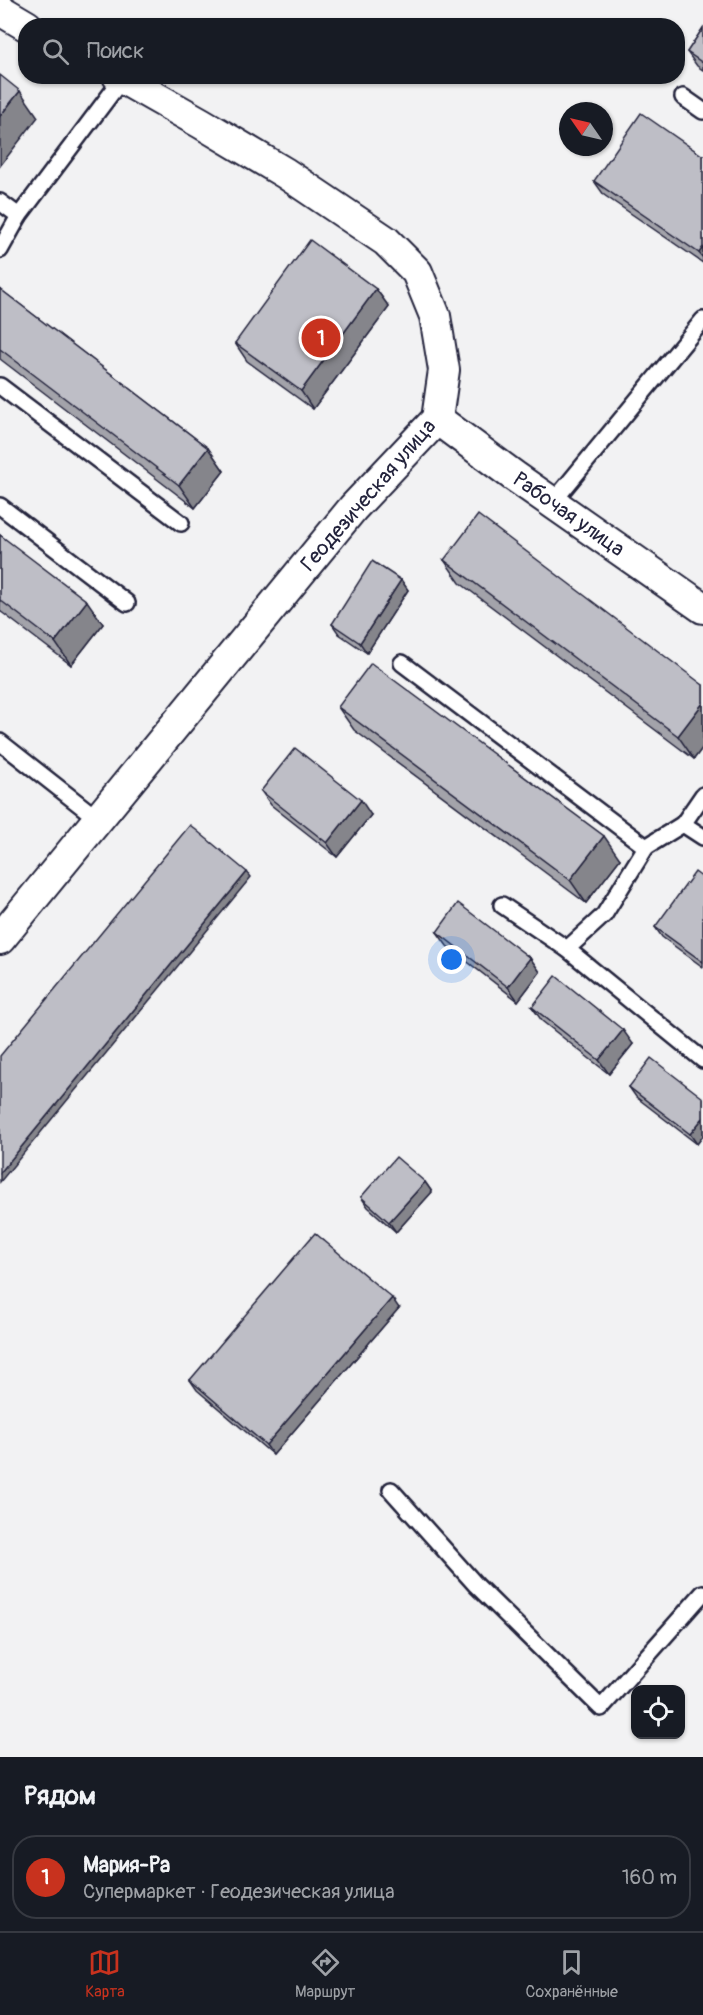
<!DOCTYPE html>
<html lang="ru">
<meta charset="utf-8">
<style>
body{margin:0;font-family:Pangolin,sans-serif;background:#242831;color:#f1f3f6}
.controls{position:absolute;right:18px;bottom:18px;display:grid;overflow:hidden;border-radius:12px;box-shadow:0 2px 4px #0004}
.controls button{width:54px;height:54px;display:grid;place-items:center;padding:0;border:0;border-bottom:2px solid #363941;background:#171b24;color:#f1f3f6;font:30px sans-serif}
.compass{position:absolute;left:559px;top:102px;width:54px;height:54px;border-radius:50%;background:#171b24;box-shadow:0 2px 4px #0004;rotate:304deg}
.you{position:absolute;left:452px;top:960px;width:21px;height:21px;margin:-15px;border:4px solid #fff;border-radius:50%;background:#1a73e8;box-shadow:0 0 0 9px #1a73e833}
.badge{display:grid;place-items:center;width:39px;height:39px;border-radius:50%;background:#c8321e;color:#fff;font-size:20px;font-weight:700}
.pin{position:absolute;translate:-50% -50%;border:3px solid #fff;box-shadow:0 2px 6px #0006}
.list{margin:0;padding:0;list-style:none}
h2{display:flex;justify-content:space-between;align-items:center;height:78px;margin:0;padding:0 24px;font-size:26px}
h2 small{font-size:20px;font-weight:400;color:#9ea1a6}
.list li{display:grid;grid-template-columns:39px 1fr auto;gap:18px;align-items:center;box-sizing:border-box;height:84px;margin:0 12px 12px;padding:0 12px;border:2px solid #363941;border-radius:24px}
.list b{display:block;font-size:22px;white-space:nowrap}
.list p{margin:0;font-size:20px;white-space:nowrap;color:#9ea1a6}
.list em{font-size:20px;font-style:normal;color:#9ea1a6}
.icon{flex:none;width:33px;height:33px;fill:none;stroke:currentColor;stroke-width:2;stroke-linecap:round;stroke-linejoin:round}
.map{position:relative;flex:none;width:703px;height:1757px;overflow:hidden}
.search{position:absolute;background:#171b24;box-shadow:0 2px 4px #0004;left:18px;right:18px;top:18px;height:66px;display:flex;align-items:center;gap:15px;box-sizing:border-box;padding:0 21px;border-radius:24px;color:#9ea1a6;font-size:22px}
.sheet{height:174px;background:#171b24}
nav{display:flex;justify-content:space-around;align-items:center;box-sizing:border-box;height:84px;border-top:2px solid #363941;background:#171b24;font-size:16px;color:#9ea1a6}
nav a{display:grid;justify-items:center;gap:3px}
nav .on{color:#c8321e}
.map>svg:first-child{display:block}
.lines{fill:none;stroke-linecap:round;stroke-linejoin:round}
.service-casing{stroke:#22223b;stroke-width:20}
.minor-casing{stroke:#22223b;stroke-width:34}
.service{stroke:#fff;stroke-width:15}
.minor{stroke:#fff;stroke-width:30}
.wall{fill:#a3a3aa;stroke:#22223b;stroke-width:1.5}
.shaded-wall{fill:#85858b;stroke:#22223b;stroke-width:1.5}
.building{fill:#bebec6;stroke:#22223b;stroke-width:1.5}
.labels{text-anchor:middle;stroke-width:4.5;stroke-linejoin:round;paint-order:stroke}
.street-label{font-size:21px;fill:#22223b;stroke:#fff}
</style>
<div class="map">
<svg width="703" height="1757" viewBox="0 0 703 1757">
<rect width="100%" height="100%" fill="#f2f2f3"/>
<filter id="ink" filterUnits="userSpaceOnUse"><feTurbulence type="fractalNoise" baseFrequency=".0167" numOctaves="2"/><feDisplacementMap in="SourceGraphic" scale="12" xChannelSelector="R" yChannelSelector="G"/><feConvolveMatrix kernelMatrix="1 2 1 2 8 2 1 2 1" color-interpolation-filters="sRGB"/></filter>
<g filter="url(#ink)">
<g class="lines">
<g class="service-casing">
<g id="service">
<path d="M683,97L703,111"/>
<path d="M0,202L19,216L122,79"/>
<path d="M0,250L19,216"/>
<path d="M0,386L181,523"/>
<path d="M553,502L703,320"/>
<path d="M0,506L127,603"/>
<path d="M402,663L646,847L683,824L703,837"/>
<path d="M0,742L98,819"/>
<path d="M683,824L703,795"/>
<path d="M502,905L567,949L703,1060"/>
<path d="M567,949L604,915L646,847"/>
<path d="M391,1490L476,1585L601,1708L703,1593"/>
</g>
</g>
<g class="minor-casing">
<g id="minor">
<path d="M0,10L27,26"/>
<path d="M437,419L514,476L703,608"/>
<path d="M0,939L353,508L437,419L444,370L435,316L417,272L386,241L285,173L201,123L118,76"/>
</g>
</g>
<use href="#service" class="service"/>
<use href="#minor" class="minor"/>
</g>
<g class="wall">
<path d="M703,28V70L697,66L687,52Z"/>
<path d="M703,156V263L604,195L594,181Z"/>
<path d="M0,289L208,448L224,471L195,508L0,359Z"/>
<path d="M376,289L389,307L313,409L247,361L235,343Z"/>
<path d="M0,535L103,624L71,665L0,611Z"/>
<path d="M444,560L703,685V747L694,759L460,583Z"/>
<path d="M401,580L408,590L367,653L339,634L332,624Z"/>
<path d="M338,707L620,859L586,903L354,730Z"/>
<path d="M261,791L371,815L337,857L271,805Z"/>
<path d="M703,878V967L662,937L655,927Z"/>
<path d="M437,932L530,958L540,972L518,1001L447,946Z"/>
<path d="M532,1007L633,1044L609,1074L542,1021Z"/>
<path d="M629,1087L703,1098V1136L697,1144L636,1097Z"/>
<path d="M425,1182L432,1192L396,1232L368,1207L361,1197Z"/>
<path d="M399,1308L273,1455L197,1390L190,1380Z"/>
</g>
<g class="shaded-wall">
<path d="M20,91L38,117L0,166V116Z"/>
<path d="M703,247V258L699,253Z"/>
<path d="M376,289L389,307L313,409L301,391Z"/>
<path d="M208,448L224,471L195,508L179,485Z"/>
<path d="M401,580L408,590L367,653L360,643Z"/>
<path d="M87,601L103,624L71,665L55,642Z"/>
<path d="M703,703V747L694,759L678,736Z"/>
<path d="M361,800L371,815L337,857L327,843Z"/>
<path d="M604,836L620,859L586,903L570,880Z"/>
<path d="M247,872L251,877L0,1182V1173Z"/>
<path d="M530,958L540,972L518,1001L508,987Z"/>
<path d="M623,1030L633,1044L609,1074L599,1060Z"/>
<path d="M703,1118V1136L697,1144L690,1134Z"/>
<path d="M425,1182L432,1192L396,1232L389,1222Z"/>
<path d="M392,1298L399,1308L273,1455L266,1445Z"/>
</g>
<g class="building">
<path d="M703,28V63L687,52Z"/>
<path d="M0,75L20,91L0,116Z"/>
<path d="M641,113L703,156V247L699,253L594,181Z"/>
<path d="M310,240L376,289L301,391L235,343Z"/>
<path d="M0,289L208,448L179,485L0,349Z"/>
<path d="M478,515L703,685V703L678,736L444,560Z"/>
<path d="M0,535L87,601L55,642L0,600Z"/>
<path d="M372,561L401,580L360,643L332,624Z"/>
<path d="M371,663L604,836L570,880L338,707Z"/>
<path d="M295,748L361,800L327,843L261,791Z"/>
<path d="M190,825L247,872L0,1173V1056Z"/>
<path d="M695,872L703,878V962L655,927Z"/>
<path d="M458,903L530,958L508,987L437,932Z"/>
<path d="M556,976L623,1030L599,1060L532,1007Z"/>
<path d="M651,1058L703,1098V1118L690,1134L629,1087Z"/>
<path d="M396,1157L425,1182L389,1222L361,1197Z"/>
<path d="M315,1233L392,1298L266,1445L190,1380Z"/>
</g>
</g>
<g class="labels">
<g class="street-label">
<text transform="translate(368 495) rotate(-49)" y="7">Геодезическая улица</text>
<text transform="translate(569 514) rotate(35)" y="7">Рабочая улица</text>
</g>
</g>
</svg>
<div class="controls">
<button><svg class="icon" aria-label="locate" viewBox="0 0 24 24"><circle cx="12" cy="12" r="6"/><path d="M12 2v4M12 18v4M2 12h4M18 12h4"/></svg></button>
</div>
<svg class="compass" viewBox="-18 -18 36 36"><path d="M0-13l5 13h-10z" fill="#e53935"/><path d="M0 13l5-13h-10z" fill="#9ea1a6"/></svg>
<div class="you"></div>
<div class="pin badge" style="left:321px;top:338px">1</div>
<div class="search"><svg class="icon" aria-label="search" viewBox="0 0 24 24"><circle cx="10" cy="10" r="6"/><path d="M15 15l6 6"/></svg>Поиск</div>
</div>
<section class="sheet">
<h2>Рядом<small></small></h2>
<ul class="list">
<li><span class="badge">1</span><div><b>Мария-Ра</b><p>Супермаркет · Геодезическая улица</p></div><em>160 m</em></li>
</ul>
</section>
<nav>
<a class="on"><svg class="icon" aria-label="map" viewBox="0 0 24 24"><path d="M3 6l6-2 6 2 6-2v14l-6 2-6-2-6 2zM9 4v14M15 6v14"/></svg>Карта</a>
<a><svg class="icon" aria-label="directions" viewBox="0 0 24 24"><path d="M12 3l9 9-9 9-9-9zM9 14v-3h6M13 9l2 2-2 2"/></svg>Маршрут</a>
<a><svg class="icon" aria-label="saved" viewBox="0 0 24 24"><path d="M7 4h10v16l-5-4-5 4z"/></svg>Сохранённые</a>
</nav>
